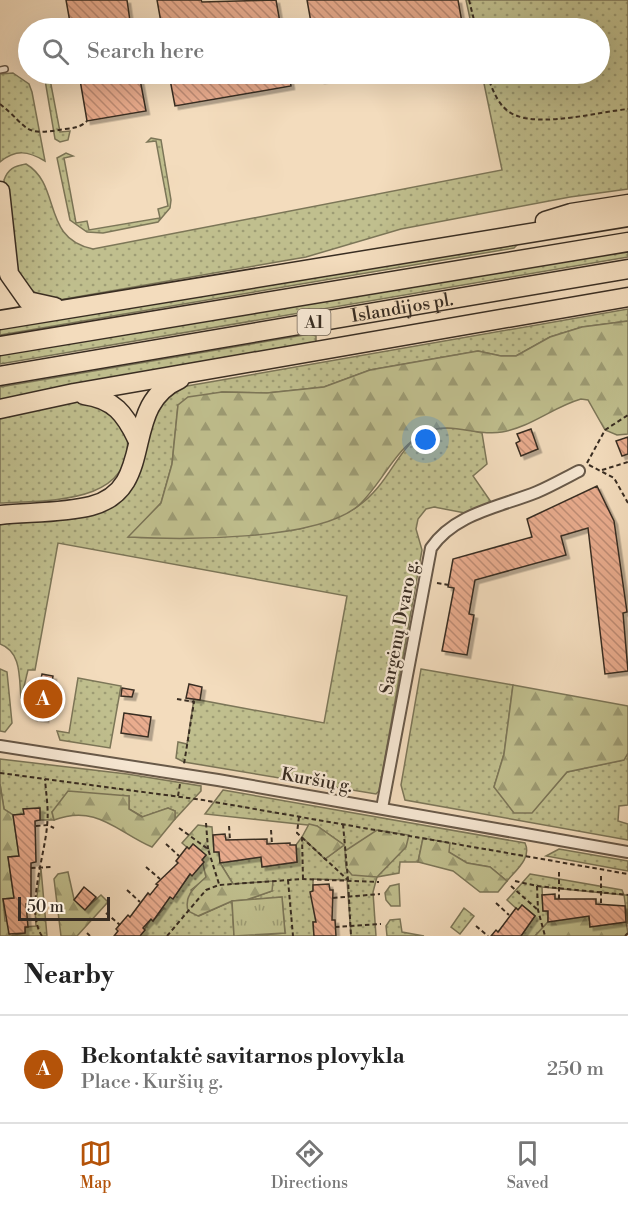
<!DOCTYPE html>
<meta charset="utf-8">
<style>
body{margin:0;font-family:"Libre Bodoni",serif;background:#f2f2f2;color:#222}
.scale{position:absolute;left:18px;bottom:15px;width:92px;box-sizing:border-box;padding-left:6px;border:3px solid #392d22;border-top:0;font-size:16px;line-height:21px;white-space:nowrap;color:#392d22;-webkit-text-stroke:4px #f7e8d4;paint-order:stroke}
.you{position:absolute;left:426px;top:440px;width:21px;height:21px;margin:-15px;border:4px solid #fff;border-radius:50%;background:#1a73e8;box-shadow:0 0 0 9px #1a73e833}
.badge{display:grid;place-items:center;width:39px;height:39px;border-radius:50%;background:#b45309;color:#fff;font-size:20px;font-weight:700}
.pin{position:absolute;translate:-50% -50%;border:3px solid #fff;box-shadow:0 2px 6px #0006}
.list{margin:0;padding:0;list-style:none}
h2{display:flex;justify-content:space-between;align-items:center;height:78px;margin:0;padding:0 24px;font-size:26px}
h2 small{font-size:20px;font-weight:400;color:#767676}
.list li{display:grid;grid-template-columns:39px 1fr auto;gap:18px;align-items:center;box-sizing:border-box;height:108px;padding:0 24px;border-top:2px solid #e0e0e0}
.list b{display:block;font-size:22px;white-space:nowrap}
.list p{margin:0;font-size:20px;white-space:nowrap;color:#767676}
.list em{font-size:20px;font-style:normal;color:#767676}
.icon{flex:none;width:33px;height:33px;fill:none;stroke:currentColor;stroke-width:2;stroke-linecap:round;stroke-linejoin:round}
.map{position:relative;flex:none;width:628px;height:936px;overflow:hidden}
.search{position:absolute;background:#fff;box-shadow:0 6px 24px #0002;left:18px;right:18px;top:18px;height:66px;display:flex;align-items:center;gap:15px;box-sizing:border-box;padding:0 21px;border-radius:33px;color:#767676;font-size:22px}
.sheet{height:186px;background:#fff}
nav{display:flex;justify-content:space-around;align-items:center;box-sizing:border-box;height:84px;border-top:2px solid #e0e0e0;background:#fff;font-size:16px;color:#767676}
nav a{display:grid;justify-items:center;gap:3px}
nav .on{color:#b45309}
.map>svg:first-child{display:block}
.grass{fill:url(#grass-dots);stroke:#7c7658;stroke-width:1.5}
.forest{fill:url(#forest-firs);stroke:#7c7658;stroke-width:1.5}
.park{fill:url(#park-tufts);stroke:#7c7658;stroke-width:1.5}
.building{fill:url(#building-back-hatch);stroke:#392d22;stroke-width:1.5;filter:url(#shadow)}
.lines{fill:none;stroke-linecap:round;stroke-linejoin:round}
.service-casing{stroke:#685949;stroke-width:8}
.minor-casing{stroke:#685949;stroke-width:14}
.trunk-casing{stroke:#392d22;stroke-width:21}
.path{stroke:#392d22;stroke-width:2;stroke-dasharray:4.5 3;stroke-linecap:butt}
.service{stroke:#f7e8d4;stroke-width:5}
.minor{stroke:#f7e8d4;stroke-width:10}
.trunk{stroke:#f3dcbd;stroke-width:18}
.labels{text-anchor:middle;stroke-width:4.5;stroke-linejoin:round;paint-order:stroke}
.shield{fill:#f7e8d4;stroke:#726557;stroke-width:1.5}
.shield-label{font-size:16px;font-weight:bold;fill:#392d22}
.street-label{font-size:18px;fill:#392d22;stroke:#f7e8d4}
</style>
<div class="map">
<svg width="628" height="936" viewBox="0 0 628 936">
<defs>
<pattern id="grass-dots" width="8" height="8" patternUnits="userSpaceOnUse" patternTransform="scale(1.5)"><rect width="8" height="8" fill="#c0bf8e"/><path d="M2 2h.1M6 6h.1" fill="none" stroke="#9d9c74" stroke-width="1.8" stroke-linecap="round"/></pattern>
<pattern id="forest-firs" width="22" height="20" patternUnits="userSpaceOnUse" patternTransform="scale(1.5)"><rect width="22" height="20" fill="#c0bf8e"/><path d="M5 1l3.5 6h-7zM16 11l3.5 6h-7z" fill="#9d9c74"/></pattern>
<pattern id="park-tufts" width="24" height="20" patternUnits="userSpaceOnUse" patternTransform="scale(1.5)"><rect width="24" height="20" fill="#c0bf8e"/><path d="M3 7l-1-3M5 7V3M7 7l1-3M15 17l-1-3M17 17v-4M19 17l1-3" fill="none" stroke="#9d9c74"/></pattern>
<pattern id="building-back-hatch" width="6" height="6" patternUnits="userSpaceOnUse" patternTransform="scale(1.5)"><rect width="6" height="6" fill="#e9ac8e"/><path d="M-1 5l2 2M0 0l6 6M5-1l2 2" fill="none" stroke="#be8c74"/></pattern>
<filter id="shadow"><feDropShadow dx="3.5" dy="3.5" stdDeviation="0" flood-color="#0004"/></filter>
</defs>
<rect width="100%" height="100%" fill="#f3dcbd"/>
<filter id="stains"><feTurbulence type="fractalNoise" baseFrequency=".00333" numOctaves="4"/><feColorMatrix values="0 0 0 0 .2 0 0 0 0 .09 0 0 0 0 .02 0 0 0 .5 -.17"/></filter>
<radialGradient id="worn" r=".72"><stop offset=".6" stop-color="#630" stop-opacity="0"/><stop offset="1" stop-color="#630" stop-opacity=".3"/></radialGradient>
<g class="grass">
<path d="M466,0H628V189L570,197L401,229L306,257L59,300C40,298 31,292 19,277L4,180C8,169 14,166 26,164C62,185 41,239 93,249L502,170L482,74H600V28H472Z"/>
<path d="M13,73L29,84L32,92L45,161C28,151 16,149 0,162V74Z"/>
<path d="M44,74H49L60,132L70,131L68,140L60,142L55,139Z"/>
<path d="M151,138L161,140L171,200L170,208L158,222L103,233L87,232L70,220L57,158L66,153L73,156L64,158L76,223L87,221L89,230L160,218L158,209L168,206L156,141L147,142Z"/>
<path d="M513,243L517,245L514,248L0,335V328Z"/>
<path d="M628,250V257L0,364V355Z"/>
<path d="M628,309V321L582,327L550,337L516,356H501L478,351L370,370L324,387L267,393L222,392L178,405L172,464L161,503L129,537C173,539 217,536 261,532C275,531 293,532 306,527C322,522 344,516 357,507C407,472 397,409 482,433L487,464L473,476L491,502L465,513L434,507L426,509L418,519L416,529L422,550L379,791L376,794L184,762L176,758L178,742L187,744L194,699L324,723L347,596L58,543L35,670H28L21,699C19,678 22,652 0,644V524C41,522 79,522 113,497C125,489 135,481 141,468C146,458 145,446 146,436C150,411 165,395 187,386Z"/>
<path d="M310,334L316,336V344L0,401V387Z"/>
<path d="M88,400C103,404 125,417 127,435C135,505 48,500 0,503V418L64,401Z"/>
<path d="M0,669L7,672L12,723L5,732L0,731Z"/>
<path d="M421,669L513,685L504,754L494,787L532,812L567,772L623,760L628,753V805L619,806L618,821L628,824V840L405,800L401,785Z"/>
<path d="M78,678L121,686L110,748L60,740L57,731L69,733Z"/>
<path d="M0,759L127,774L201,786V791L175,819V811L168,808L143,817L129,809V796L52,812L54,820H40L39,808L24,809V814L13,815L4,809L0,784Z"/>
<path d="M223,790L525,843C532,858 516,870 507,881L490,867L467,863L423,838L418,862H400L399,873L377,877L373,892L376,936H351L347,880L313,879V891L311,892L316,922H313L314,936H249L285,933L282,897L247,900L272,891L233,884L220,863L261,857L262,867L297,862L296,845L302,837L325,859L344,845L317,826L205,814Z"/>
<path d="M559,849L628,861V871L546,856Z"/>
<path d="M204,862L206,878L191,890L199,916L232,901L234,936H140L151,919L153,921L164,908L162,906L170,897L173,898L190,874Z"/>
<path d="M41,869L47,936H10L25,933V927L36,926L35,909Z"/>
<path d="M530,874L622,890L624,895H628V924L624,895L542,887L543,911H548V922L535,936H521L535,916L522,905L518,910L507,900Z"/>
<path d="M464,908L474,916L460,934L451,927Z"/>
<path d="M400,919L402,932L424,936H387L386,926L390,920Z"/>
</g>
<g class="forest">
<path d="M628,321V434L617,435L605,430L588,400L581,399C553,407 531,427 502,432C476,437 452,421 426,432C396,446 382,484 359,505C319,541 182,540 128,537L161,503L172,464L178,405L188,397L222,392L267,393L324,387L370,370L478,351L501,356H516L550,337L582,327Z"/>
<path d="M513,685L628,706V753L624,760L567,772L532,813H514L494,787L504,754Z"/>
<path d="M0,784L4,809L13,815L19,856L8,857L14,898L3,899L5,921H8L10,936H0Z"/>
<path d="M68,791L129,796V809L142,817L168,808L175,811V819L152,847C117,832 97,804 54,820L52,812Z"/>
<path d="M309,824L317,826L344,845L325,859L302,837Z"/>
<path d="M198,825L212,827L214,852H219L220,863L233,884L273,881L272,891L246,900L232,901L198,916L188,911C184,895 194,888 206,877L202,860L206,855L193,844L189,849L182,843Z"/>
<path d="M377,830L409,835L406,847L377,877L352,875L346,868L345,851Z"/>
<path d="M423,838L450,843L449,852L467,863L490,867L507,881L498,892H480L453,871L418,862Z"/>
<path d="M68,872L74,899L85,909L101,895L108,902L77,936H61L54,879L58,874Z"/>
<path d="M399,884L400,906H391L386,900L385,893L390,886Z"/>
<path d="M589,916L590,927L626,922L628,933L625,936H535L548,922Z"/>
</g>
<path class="park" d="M282,897L285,933L234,936L232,901Z"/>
<g class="building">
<path d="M66,0H127L131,28H71Z"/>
<path d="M157,0H201L202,2L276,0L281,28H162Z"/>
<path d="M307,0H458L463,28H312Z"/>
<path d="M79,74H139L146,111L87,121Z"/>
<path d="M169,74H289L291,86L175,106Z"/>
<path d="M320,74H358L321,80Z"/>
<path d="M531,429L538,449L521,456L516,443L520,441L517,434Z"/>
<path d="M628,437V454L622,456L616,441Z"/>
<path d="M597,486L614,521L627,612L623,613L628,671L605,674L588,528L561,536L566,555L475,580L469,614L474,615L467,655L442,651L454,588L448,587L453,559L532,537L527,519Z"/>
<path d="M42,674L53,676L45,719L33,717Z"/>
<path d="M189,684L202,687L200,700L186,698Z"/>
<path d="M122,688L134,690L132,697L121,696Z"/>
<path d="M124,713L151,717L148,737L121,733Z"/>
<path d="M40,808V820L35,821L36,862L31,863V904H26L28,927H25V933L9,934L3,899L14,898L8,857L19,856L13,815L24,814L23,809Z"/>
<path d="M225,834L226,840L267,839V844L290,843V845H296L297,862L262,867L261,857L220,863L219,852H214L213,835Z"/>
<path d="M193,844L206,855L202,860L204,862L192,876L190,874L173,899L170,897L153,921L151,919L143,928L145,930L140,936H114L118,931L116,929L128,915L130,917L148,893L150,895L158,885L156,884L178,863L176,861L187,847L189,849Z"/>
<path d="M329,884L330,890H333L332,920H335L336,936H314L313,922H316L310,892L313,891V885Z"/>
<path d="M84,887L96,897L85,910L74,900Z"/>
<path d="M555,894V899H596V904L625,906L626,922L590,927L589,916L548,922V911H543L542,895Z"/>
<path d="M522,905L535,916L521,936H491L496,930L498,932L516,908L518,910Z"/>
</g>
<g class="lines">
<g class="service-casing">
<path id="service" d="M0,70L5,69"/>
</g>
<g class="minor-casing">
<g id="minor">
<path d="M0,746L218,780L628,852"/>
<path d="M382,808L431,548C455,513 500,507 537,492C551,486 565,478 579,471"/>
</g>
</g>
<g class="trunk-casing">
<g id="trunk">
<path d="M0,191L9,274L28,301L55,307"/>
<path d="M545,221L571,213L628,204"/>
<path d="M0,320L628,217"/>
<path d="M0,346L628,242"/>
<path id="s1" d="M0,376L628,269"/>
<path d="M84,395C114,399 125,414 137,439"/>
<path d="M0,409L74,393L628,297"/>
<path d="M0,515C30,512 63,513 91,506C159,488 118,406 180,379"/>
</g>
</g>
<g class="path">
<path d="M469,0L476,28"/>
<path d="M487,74C492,89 499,109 515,115C542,127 599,112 628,109"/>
<path d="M0,104C30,128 22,137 65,129C74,128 81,127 87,121"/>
<path d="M587,463L605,430L628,415"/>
<path d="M589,465L614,478L628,503"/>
<path d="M602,470L628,462"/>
<path d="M437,583L449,585"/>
<path d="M177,699L194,702L184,764"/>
<path d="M0,773L203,800L628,874"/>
<path d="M178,796L180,784"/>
<path d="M299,817L297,833L348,880L351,936"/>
<path d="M206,823L208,849"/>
<path d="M343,824L348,880"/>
<path d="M36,826L48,825L54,828"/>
<path d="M229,826L230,840"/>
<path d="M179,828L208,849L219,884"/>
<path d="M271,830L272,844"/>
<path d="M302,837L303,879"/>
<path d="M166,844L179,856"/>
<path d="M146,867L160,879"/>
<path d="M31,868L51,867"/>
<path d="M601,876V904"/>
<path d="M288,880L293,936"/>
<path d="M515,881L537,886L538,910L545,936"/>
<path d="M511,886L538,910"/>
<path d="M537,886L628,895"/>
<path d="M127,890L140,902"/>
<path d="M333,898L380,894"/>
<path d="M559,899V869"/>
<path d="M496,903L509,915"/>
<path d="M26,910L35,909"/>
<path d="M106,913L120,925"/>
<path d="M476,926L488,936"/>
<path d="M335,927L381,924"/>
<path d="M87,933L90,936"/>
<path d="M42,936C25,911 45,855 47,826C49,810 46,794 45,779"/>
<path d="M167,936L206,890L219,885L303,879L379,882"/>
<path d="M625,936L628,933"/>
</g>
<use href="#service" class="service"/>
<use href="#minor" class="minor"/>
<use href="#trunk" class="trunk"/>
</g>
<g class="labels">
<rect class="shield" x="297.5" y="309" width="33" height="26" rx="4.5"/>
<g class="shield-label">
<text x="314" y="328">A1</text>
</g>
<g class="street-label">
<text dy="6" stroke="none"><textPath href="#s1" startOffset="408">Islandijos pl.</textPath></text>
<text transform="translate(399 627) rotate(-79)" y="6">Sargėnų Dvaro g.</text>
<text transform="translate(317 780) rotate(10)" y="6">Kuršių g.</text>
</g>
</g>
<rect width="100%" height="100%" filter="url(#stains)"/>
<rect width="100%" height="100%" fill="url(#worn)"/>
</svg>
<div class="scale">50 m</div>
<div class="you"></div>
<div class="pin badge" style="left:43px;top:699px">A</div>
<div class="search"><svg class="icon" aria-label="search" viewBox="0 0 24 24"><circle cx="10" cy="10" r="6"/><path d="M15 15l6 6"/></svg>Search here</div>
</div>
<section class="sheet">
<h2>Nearby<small></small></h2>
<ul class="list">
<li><span class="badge">A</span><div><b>Bekontaktė savitarnos plovykla</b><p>Place · Kuršių g.</p></div><em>250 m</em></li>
</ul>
</section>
<nav>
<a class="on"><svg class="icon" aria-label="map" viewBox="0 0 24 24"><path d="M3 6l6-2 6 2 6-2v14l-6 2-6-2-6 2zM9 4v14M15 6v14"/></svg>Map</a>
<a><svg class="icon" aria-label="directions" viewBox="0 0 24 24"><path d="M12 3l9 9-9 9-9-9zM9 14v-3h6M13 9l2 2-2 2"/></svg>Directions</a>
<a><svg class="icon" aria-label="saved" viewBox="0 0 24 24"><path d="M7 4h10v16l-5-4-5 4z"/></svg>Saved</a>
</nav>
